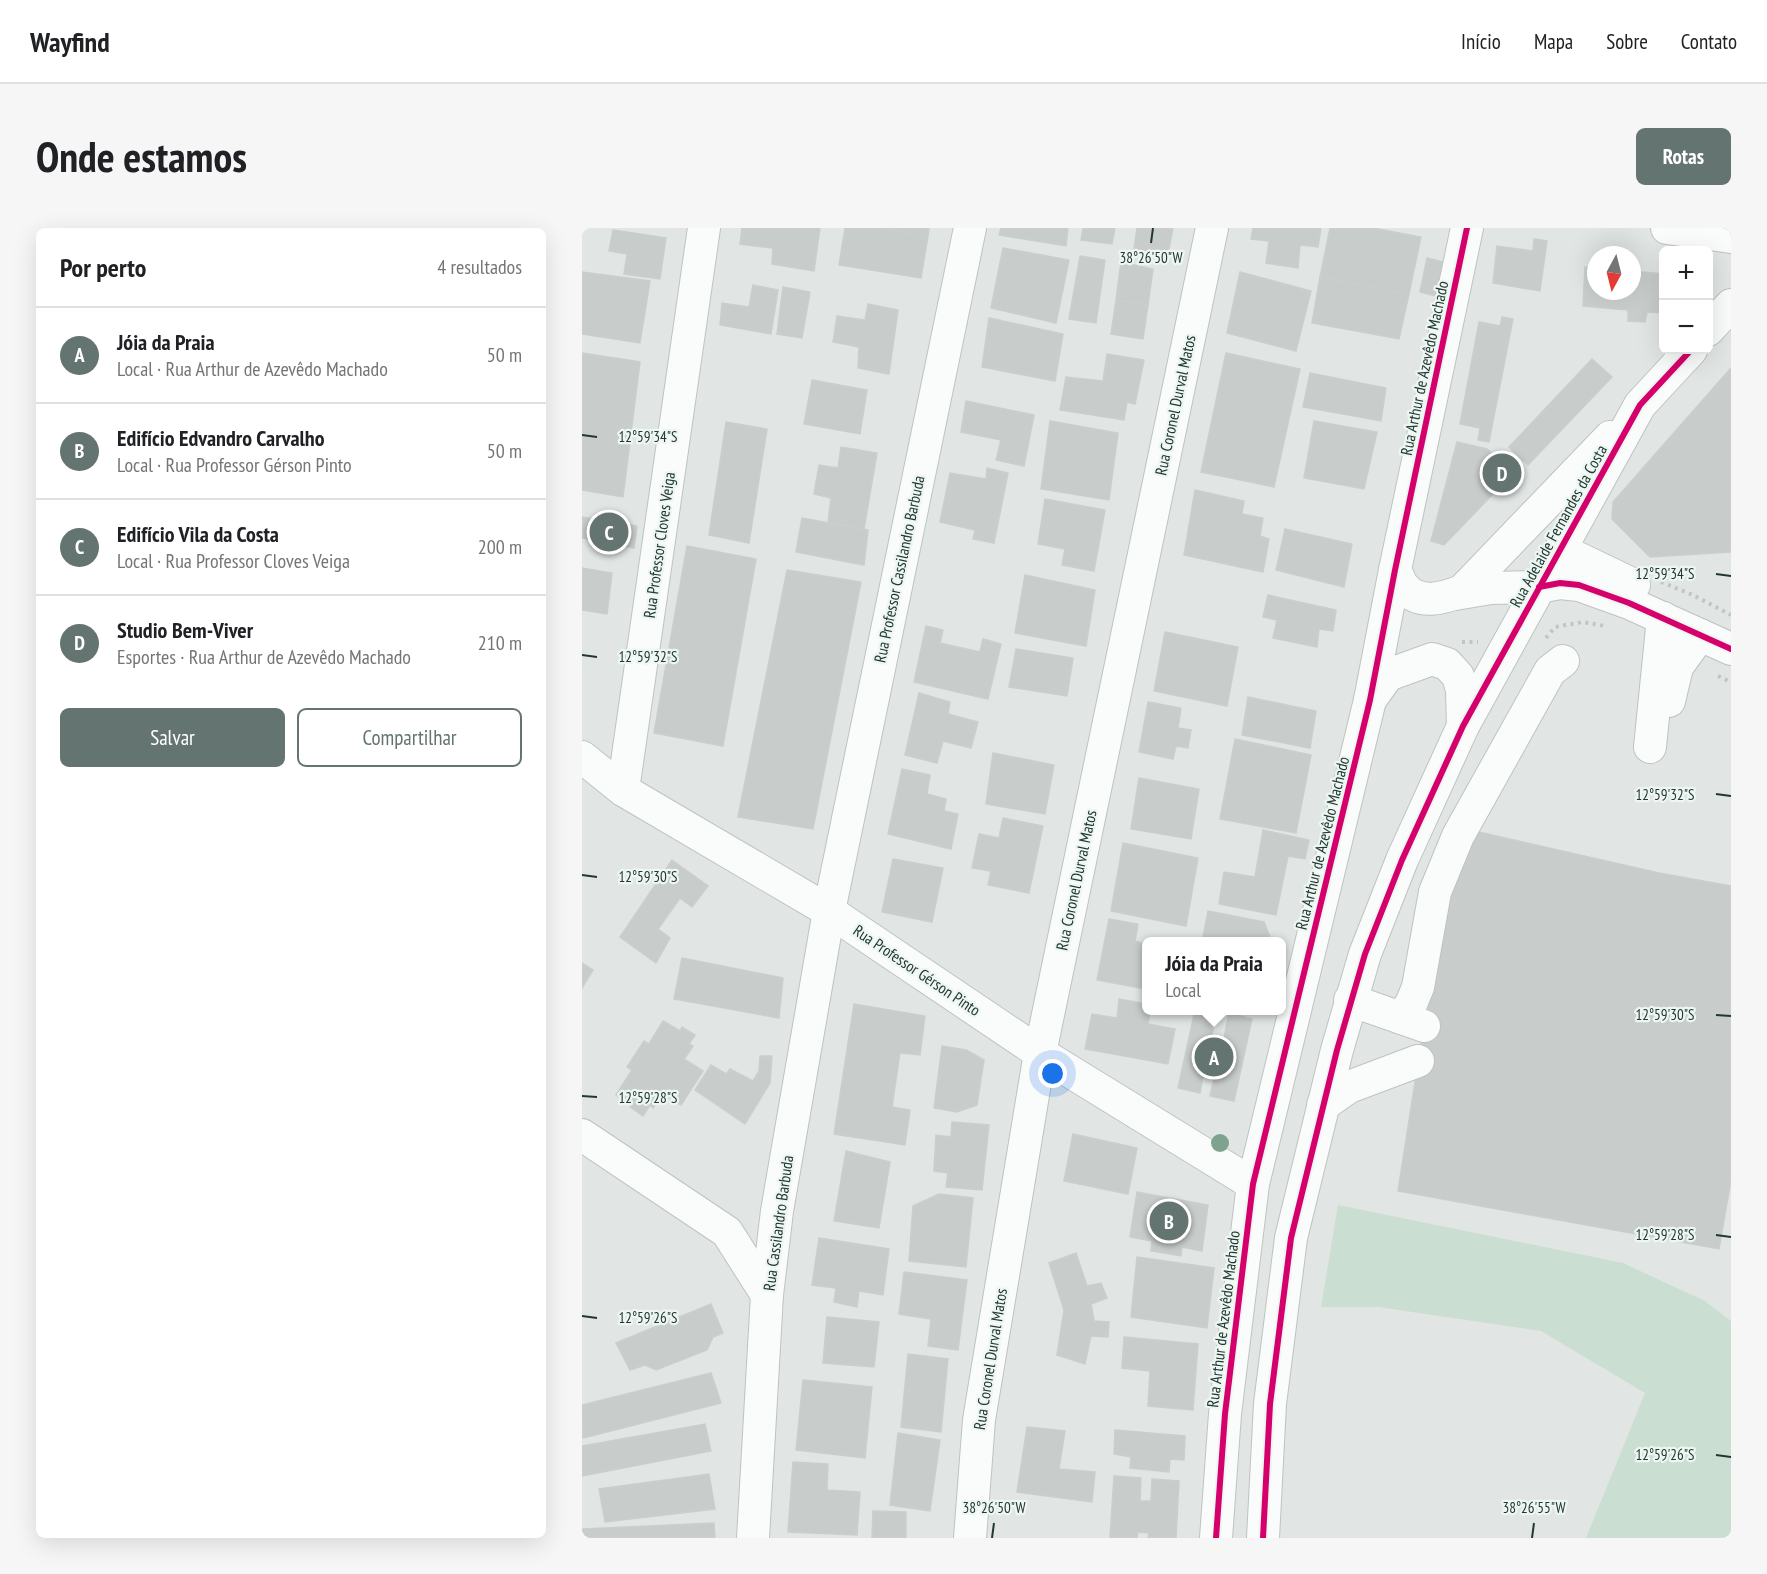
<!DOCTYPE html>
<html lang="pt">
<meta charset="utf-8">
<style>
body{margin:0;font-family:"PT Sans Narrow",sans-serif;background:#f6f6f6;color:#202124}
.controls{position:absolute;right:18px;top:18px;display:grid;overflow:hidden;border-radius:9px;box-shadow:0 6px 24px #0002}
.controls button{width:54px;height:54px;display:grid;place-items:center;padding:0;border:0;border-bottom:2px solid #e0e0e0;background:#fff;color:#202124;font:30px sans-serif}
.compass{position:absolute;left:1005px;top:18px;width:54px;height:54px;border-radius:50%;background:#fff;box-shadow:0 6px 24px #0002;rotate:187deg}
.you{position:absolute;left:471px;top:846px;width:21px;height:21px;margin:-15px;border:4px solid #fff;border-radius:50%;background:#1a73e8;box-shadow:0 0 0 9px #1a73e833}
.badge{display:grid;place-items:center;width:39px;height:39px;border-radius:50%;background:#647470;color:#fff;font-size:20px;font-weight:700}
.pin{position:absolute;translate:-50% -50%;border:3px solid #fff;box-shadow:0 2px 6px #0006}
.popup{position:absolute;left:560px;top:709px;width:144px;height:78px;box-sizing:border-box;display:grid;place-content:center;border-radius:9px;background:#fff;filter:drop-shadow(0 2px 4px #0005);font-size:20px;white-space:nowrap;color:#757577}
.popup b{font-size:22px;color:#202124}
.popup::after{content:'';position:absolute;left:50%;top:100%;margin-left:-12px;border:12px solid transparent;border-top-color:#fff}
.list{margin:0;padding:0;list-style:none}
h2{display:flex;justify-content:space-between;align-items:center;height:78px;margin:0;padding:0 24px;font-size:26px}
h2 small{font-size:20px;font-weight:400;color:#757577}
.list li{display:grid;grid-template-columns:39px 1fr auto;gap:18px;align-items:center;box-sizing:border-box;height:96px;padding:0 24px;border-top:2px solid #e0e0e0}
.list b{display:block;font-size:22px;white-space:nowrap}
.list p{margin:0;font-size:20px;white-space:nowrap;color:#757577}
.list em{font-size:20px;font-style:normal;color:#757577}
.actions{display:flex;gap:12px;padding:18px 24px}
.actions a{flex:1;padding:14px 0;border:2px solid #647470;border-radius:9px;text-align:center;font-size:21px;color:#647470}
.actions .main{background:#647470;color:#fff}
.map{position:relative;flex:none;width:1149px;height:1310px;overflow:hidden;border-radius:9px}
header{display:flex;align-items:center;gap:36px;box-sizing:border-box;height:84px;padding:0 30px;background:#fff;border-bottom:2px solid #e0e0e0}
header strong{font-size:28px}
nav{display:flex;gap:33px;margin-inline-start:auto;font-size:21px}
.intro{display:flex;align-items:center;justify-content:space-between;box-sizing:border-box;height:144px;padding:0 36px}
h1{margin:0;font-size:42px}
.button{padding:15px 27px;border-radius:9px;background:#647470;color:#fff;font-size:21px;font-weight:700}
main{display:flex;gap:36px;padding:0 36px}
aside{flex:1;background:#fff;border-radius:9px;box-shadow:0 6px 24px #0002}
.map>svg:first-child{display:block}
.green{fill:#cbded2}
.building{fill:#c8cdcb;stroke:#cacfcd;stroke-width:1.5}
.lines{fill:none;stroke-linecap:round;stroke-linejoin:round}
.minor-casing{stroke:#bec3c1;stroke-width:34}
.path{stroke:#bfc7c5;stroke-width:4;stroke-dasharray:3 4.5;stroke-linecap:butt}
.minor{stroke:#fafbfb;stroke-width:32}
.cycleway-casing{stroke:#eef6f2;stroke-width:10}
.cycleway{stroke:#d6006c;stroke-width:6}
.tree{fill:#7fa28e}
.ticks{fill:none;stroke:#213732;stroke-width:2}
.labels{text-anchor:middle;stroke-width:4.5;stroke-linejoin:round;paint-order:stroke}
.street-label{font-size:16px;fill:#213732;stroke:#eef6f2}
.ticks-label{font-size:15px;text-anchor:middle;fill:#213732;stroke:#eef6f2;stroke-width:4.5;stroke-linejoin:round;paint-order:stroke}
</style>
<header>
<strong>Wayfind</strong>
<nav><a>Início</a><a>Mapa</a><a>Sobre</a><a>Contato</a></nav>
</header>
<div class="intro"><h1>Onde estamos</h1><a class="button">Rotas</a></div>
<main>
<aside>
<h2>Por perto<small>4 resultados</small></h2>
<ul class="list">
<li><span class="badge">A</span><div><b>Jóia da Praia</b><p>Local · Rua Arthur de Azevêdo Machado</p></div><em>50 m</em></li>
<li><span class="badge">B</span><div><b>Edifício Edvandro Carvalho</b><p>Local · Rua Professor Gérson Pinto</p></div><em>50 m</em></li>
<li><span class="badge">C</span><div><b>Edifício Vila da Costa</b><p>Local · Rua Professor Cloves Veiga</p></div><em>200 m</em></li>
<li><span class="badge">D</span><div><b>Studio Bem-Viver</b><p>Esportes · Rua Arthur de Azevêdo Machado</p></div><em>210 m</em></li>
</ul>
<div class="actions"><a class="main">Salvar</a><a>Compartilhar</a></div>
</aside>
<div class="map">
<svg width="1149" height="1310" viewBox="0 0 1149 1310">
<rect width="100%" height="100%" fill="#e1e6e4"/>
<path class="green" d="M756,977L1041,1035L1123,1073L1149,1093V1310H1004L1063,1165L959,1103L796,1079H739Z"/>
<g class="building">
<path d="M160,0H238L232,43L190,36L191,20L158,16Z"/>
<path d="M263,0H294L346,8L339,50L257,37Z"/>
<path d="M294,0H347L346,8Z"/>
<path d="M419,0H486L484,18L417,7Z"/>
<path d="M501,0H533L530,16L499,12Z"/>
<path d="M555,0H591L586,26L552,21Z"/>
<path d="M671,0H739L736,19L718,17L716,40L684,35L687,13L669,11Z"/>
<path d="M748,0H791L839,9L827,66L738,49Z"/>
<path d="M31,2L84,10L78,51L42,46L45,26L27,23Z"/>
<path d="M952,11L965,13L958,63L911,55L915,18L951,23Z"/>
<path d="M421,20L487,32L474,95L409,80Z"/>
<path d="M498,28L523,32L514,95L487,91Z"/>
<path d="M845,30L861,34L854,68L838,64Z"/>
<path d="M539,34L571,41L566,77L534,72Z"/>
<path d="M1003,39L1014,40V63H1050V43L1082,46V85L1065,84L1063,94L1046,93V82L1001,78Z"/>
<path d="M0,44L68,53L58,115L0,106Z"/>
<path d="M658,44L729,63L714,123L645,105Z"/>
<path d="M738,49L827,66L817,111L730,95Z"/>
<path d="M171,57L196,62L189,106L138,97L140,75L167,79Z"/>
<path d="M201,59L228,64L220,110L195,106Z"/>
<path d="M534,72L566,77L561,111L529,106Z"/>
<path d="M286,76L316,82L307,146L276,140L277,119L251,114L255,88L283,92Z"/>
<path d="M920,89L931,91L907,214L896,212L898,200L878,196L897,94L918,98Z"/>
<path d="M407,90L481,106L473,153L400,139Z"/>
<path d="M0,125L58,134L41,269L0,262Z"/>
<path d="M644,125L718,141L692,259L619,244Z"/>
<path d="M525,126L562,132L553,176L545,174L542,192L478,182L484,149L521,153Z"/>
<path d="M1010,131L1030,149L946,237L927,219Z"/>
<path d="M1149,140V324L1068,329L1030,291L1031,274Z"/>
<path d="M728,145L804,160L799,193L721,179Z"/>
<path d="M230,152L285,162L278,206L222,196Z"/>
<path d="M384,173L452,187L442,238L414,232L419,212L379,204Z"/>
<path d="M468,193L536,205L527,272L459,261Z"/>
<path d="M732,193L795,204L782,261L722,250Z"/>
<path d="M144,194L185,201L167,315L127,307Z"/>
<path d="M875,214L905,221L931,245L862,317L849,313Z"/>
<path d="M259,219L295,225L282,301L246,294L249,270L232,266L237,237L256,240Z"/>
<path d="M405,240L426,245L412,315L391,311L393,302L358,294L368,245L404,251Z"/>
<path d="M613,262L662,273L660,286L681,290L678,308L687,311L681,344L602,327Z"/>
<path d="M463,271L523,282L512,343L480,337L483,321L456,316Z"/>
<path d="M0,289L55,298L52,320L0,310Z"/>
<path d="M220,290L286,302L282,337L214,324Z"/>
<path d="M703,301L770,316L762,359L694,342Z"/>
<path d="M105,318L174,331L141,518L72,505Z"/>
<path d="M0,340L30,345L25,386L0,382Z"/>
<path d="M205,342L279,354L231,601L156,589Z"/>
<path d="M443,347L513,362L504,418L433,405Z"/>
<path d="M686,367L754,382L751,403L737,401L735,419L691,410L695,392L681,389Z"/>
<path d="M344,398L361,402L358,415L398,424L401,411L419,416L406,471L332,454Z"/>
<path d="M583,404L656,419L645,478L572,463Z"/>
<path d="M434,421L491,430L485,468L427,459Z"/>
<path d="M337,465L368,474L366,486L396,494L389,520L361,513L355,535L323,527Z"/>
<path d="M666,469L734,483L728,520L660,507Z"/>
<path d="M566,474L599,480L596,500L609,502L606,520L594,518L591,531L557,524Z"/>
<path d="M653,511L729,527L714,605L638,591Z"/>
<path d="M411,525L472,537L463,586L404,576Z"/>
<path d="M320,541L348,547L345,566L364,571L362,583L376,586L369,621L306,606Z"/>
<path d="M557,550L617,561L609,611L549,601Z"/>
<path d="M421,590L461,598L447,665L406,657L409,643L390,640L397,606L417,610Z"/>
<path d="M681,602L727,612L723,631L706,628L694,687L637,676L642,644L673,649Z"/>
<path d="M897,604L1077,645L1149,658V952L1137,1021L816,963L867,636Z"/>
<path d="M541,615L616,630L604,698L529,683Z"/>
<path d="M311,631L361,640L350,694L300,684Z"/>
<path d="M90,632L126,658L110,679L98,670L76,701L88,710L74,735L38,709Z"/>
<path d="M626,683L682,694L690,714H620Z"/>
<path d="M527,691L556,696L553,713L564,716V761L515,752Z"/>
<path d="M100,730L201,750L197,790L92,771Z"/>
<path d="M0,735L11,742L0,760Z"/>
<path d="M537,771L564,776V782H568L566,796L593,801L586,836L503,821L510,786L535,790Z"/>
<path d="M272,776L343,788L338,827L318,825L310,879L328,882L323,917L252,906Z"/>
<path d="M613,782L635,783L630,807L642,810L647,785L670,791L652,873L628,868L632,851L621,848L618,865L596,860Z"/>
<path d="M81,793L98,803L100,799L113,807L107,816L111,818L102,831L121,843L99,877L81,866L71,880L68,877L61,888L48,879L50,877L34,867L50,842L45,839L62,813L67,816Z"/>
<path d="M360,818L384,822L402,832L395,877L375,884L352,880Z"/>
<path d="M178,828H190L188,855L163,896L113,862L129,837L144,846L148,841L171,853L177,843Z"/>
<path d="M370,894L407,897L400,962L364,959L366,945L352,943L354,907L369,909Z"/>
<path d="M491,906L555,920L546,966L482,953Z"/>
<path d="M264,923L308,934L297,1000L252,993Z"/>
<path d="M555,964L626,977L620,1023L600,1019L599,1028L569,1023L570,1013L548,1009Z"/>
<path d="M357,966L391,970L384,1039L327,1033L331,978Z"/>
<path d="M237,1010L307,1021L301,1067L277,1063L275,1079L252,1074L254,1060L230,1057Z"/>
<path d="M494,1025L505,1058L519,1055L525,1070L509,1076L512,1093L527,1094L526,1109L509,1108L503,1136L475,1127L482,1082L467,1035Z"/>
<path d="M555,1029L632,1040L625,1100L549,1089Z"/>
<path d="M322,1044L385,1052L376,1122L346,1118L349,1091L317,1086Z"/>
<path d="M129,1076L141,1105L131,1109L125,1122L74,1142L63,1137L48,1142L34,1115Z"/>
<path d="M245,1089L297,1094L292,1139L241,1135Z"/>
<path d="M542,1109L616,1116L611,1182L566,1178L568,1143L540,1140Z"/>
<path d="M326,1126L366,1131L359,1204L319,1199Z"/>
<path d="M129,1145L139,1175L1,1210L0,1177Z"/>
<path d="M221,1152L290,1159L283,1230L214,1222Z"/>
<path d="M123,1196L129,1223L0,1248V1218Z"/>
<path d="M445,1199L483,1203L477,1241L513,1244L510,1274L435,1264Z"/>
<path d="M533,1202L603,1208L602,1232L588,1231L587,1244L548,1240L549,1229L532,1226Z"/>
<path d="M316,1205L358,1212L348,1283L308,1277Z"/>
<path d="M211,1234L246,1236L245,1262L278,1264L275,1307L206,1304Z"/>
<path d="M127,1246L133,1281L23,1294L17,1261Z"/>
<path d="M532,1248L559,1250L558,1273H569L570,1251L597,1253L594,1310H566L567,1305L556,1304L555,1310H528Z"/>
<path d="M291,1283L324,1284V1310H290Z"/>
<path d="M132,1295L133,1310H0V1301Z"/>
</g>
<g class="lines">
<g class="minor-casing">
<g id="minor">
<path d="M1085,0L1149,9"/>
<path d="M1126,102L1149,77"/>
<path d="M979,322L1052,357"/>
<path d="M813,342C816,347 818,355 822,359C837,378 862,370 880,363L1028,209"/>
<path d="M873,366L909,360L957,359L978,355L997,357L1047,375L1149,421"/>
<path d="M788,472L806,447L850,431L865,436L876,448L880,462L881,498"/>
<path d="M1087,473L1095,439L1118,407"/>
<path d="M1068,519L1081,390"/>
<path d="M0,529L41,562L247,683L458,825L671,956"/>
<path d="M41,562L122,0"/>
<path d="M768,772L842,798"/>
<path d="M819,790L829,776L836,759L853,664L876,608L968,443L981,433"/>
<path d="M741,877L767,859L836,833"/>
<path d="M0,907L145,1004L185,1067"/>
<path d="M171,1310L185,1067L195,983L247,683L388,0"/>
<path d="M388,1310L397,1192L458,825L630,0"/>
<path d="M634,1310L643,1186L671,956L788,472L813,342L885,0"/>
<path d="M681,1310L688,1176L709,1010L755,822L783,726L820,632L881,498L1058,177L1109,122"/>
</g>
</g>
<g class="path">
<path d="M1079,354L1111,367L1149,387"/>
<path d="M964,410L973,399L1001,394L1023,398"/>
<path d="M880,414H896"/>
<path d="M1136,448L1149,454"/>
</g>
<use href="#minor" class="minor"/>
<g class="cycleway-casing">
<g id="cycleway">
<path d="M957,359L978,355L997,357L1047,375L1149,421"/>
<path d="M634,1310L643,1186L671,956L788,472L813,342L885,0"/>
<path d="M681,1310L688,1176L709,1010L755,822L783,726L820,632L881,498L1058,177L1109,122"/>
</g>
</g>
<use href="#cycleway" class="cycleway"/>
</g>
<circle class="tree" cx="638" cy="915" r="9"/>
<path class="ticks" d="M569,15L571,0M0,207L15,209M1134,346L1149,348M0,427L15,429M1134,566L1149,568M0,647L15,649M1134,787L1149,788M0,868L15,869M1134,1007L1149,1009M0,1088L15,1090M1134,1227L1149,1229M410,1310L412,1295M950,1310L952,1295"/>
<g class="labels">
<g class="street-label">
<text transform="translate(842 140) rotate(-78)" y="6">Rua Arthur de Azevêdo Machado</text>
<text transform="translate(593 177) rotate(-78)" y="6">Rua Coronel Durval Matos</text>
<text transform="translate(976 298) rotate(-61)" y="6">Rua Adelaide Fernandes da Costa</text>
<text transform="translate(77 317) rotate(-82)" y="6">Rua Professor Cloves Veiga</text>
<text transform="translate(317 341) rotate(-78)" y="6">Rua Professor Cassilandro Barbuda</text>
<text transform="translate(740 615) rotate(-76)" y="6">Rua Arthur de Azevêdo Machado</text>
<text transform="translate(494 652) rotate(-78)" y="6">Rua Coronel Durval Matos</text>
<text transform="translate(335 742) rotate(34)" y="6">Rua Professor Gérson Pinto</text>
<text transform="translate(196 995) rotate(-82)" y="6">Rua Cassilandro Barbuda</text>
<text transform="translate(641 1091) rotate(-83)" y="6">Rua Arthur de Azevêdo Machado</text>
<text transform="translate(408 1131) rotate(-81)" y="6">Rua Coronel Durval Matos</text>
</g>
</g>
<g class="ticks-label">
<text x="569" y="35">38°26'50"W</text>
<text x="66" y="214">12°59'34"S</text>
<text x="1083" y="351">12°59'34"S</text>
<text x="66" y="434">12°59'32"S</text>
<text x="1083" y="572">12°59'32"S</text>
<text x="66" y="654">12°59'30"S</text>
<text x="1083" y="792">12°59'30"S</text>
<text x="66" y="875">12°59'28"S</text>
<text x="1083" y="1012">12°59'28"S</text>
<text x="66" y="1095">12°59'26"S</text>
<text x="1083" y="1232">12°59'26"S</text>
<text x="412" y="1285">38°26'50"W</text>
<text x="952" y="1285">38°26'55"W</text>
</g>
</svg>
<div class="controls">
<button>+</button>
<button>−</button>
</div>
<svg class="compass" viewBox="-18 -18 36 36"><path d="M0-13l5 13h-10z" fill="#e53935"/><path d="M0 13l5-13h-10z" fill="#757577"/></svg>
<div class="you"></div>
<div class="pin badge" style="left:632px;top:829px">A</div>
<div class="popup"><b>Jóia da Praia</b>Local</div>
<div class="pin badge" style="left:587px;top:993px">B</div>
<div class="pin badge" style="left:27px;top:304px">C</div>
<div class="pin badge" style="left:920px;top:245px">D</div>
</div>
</main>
